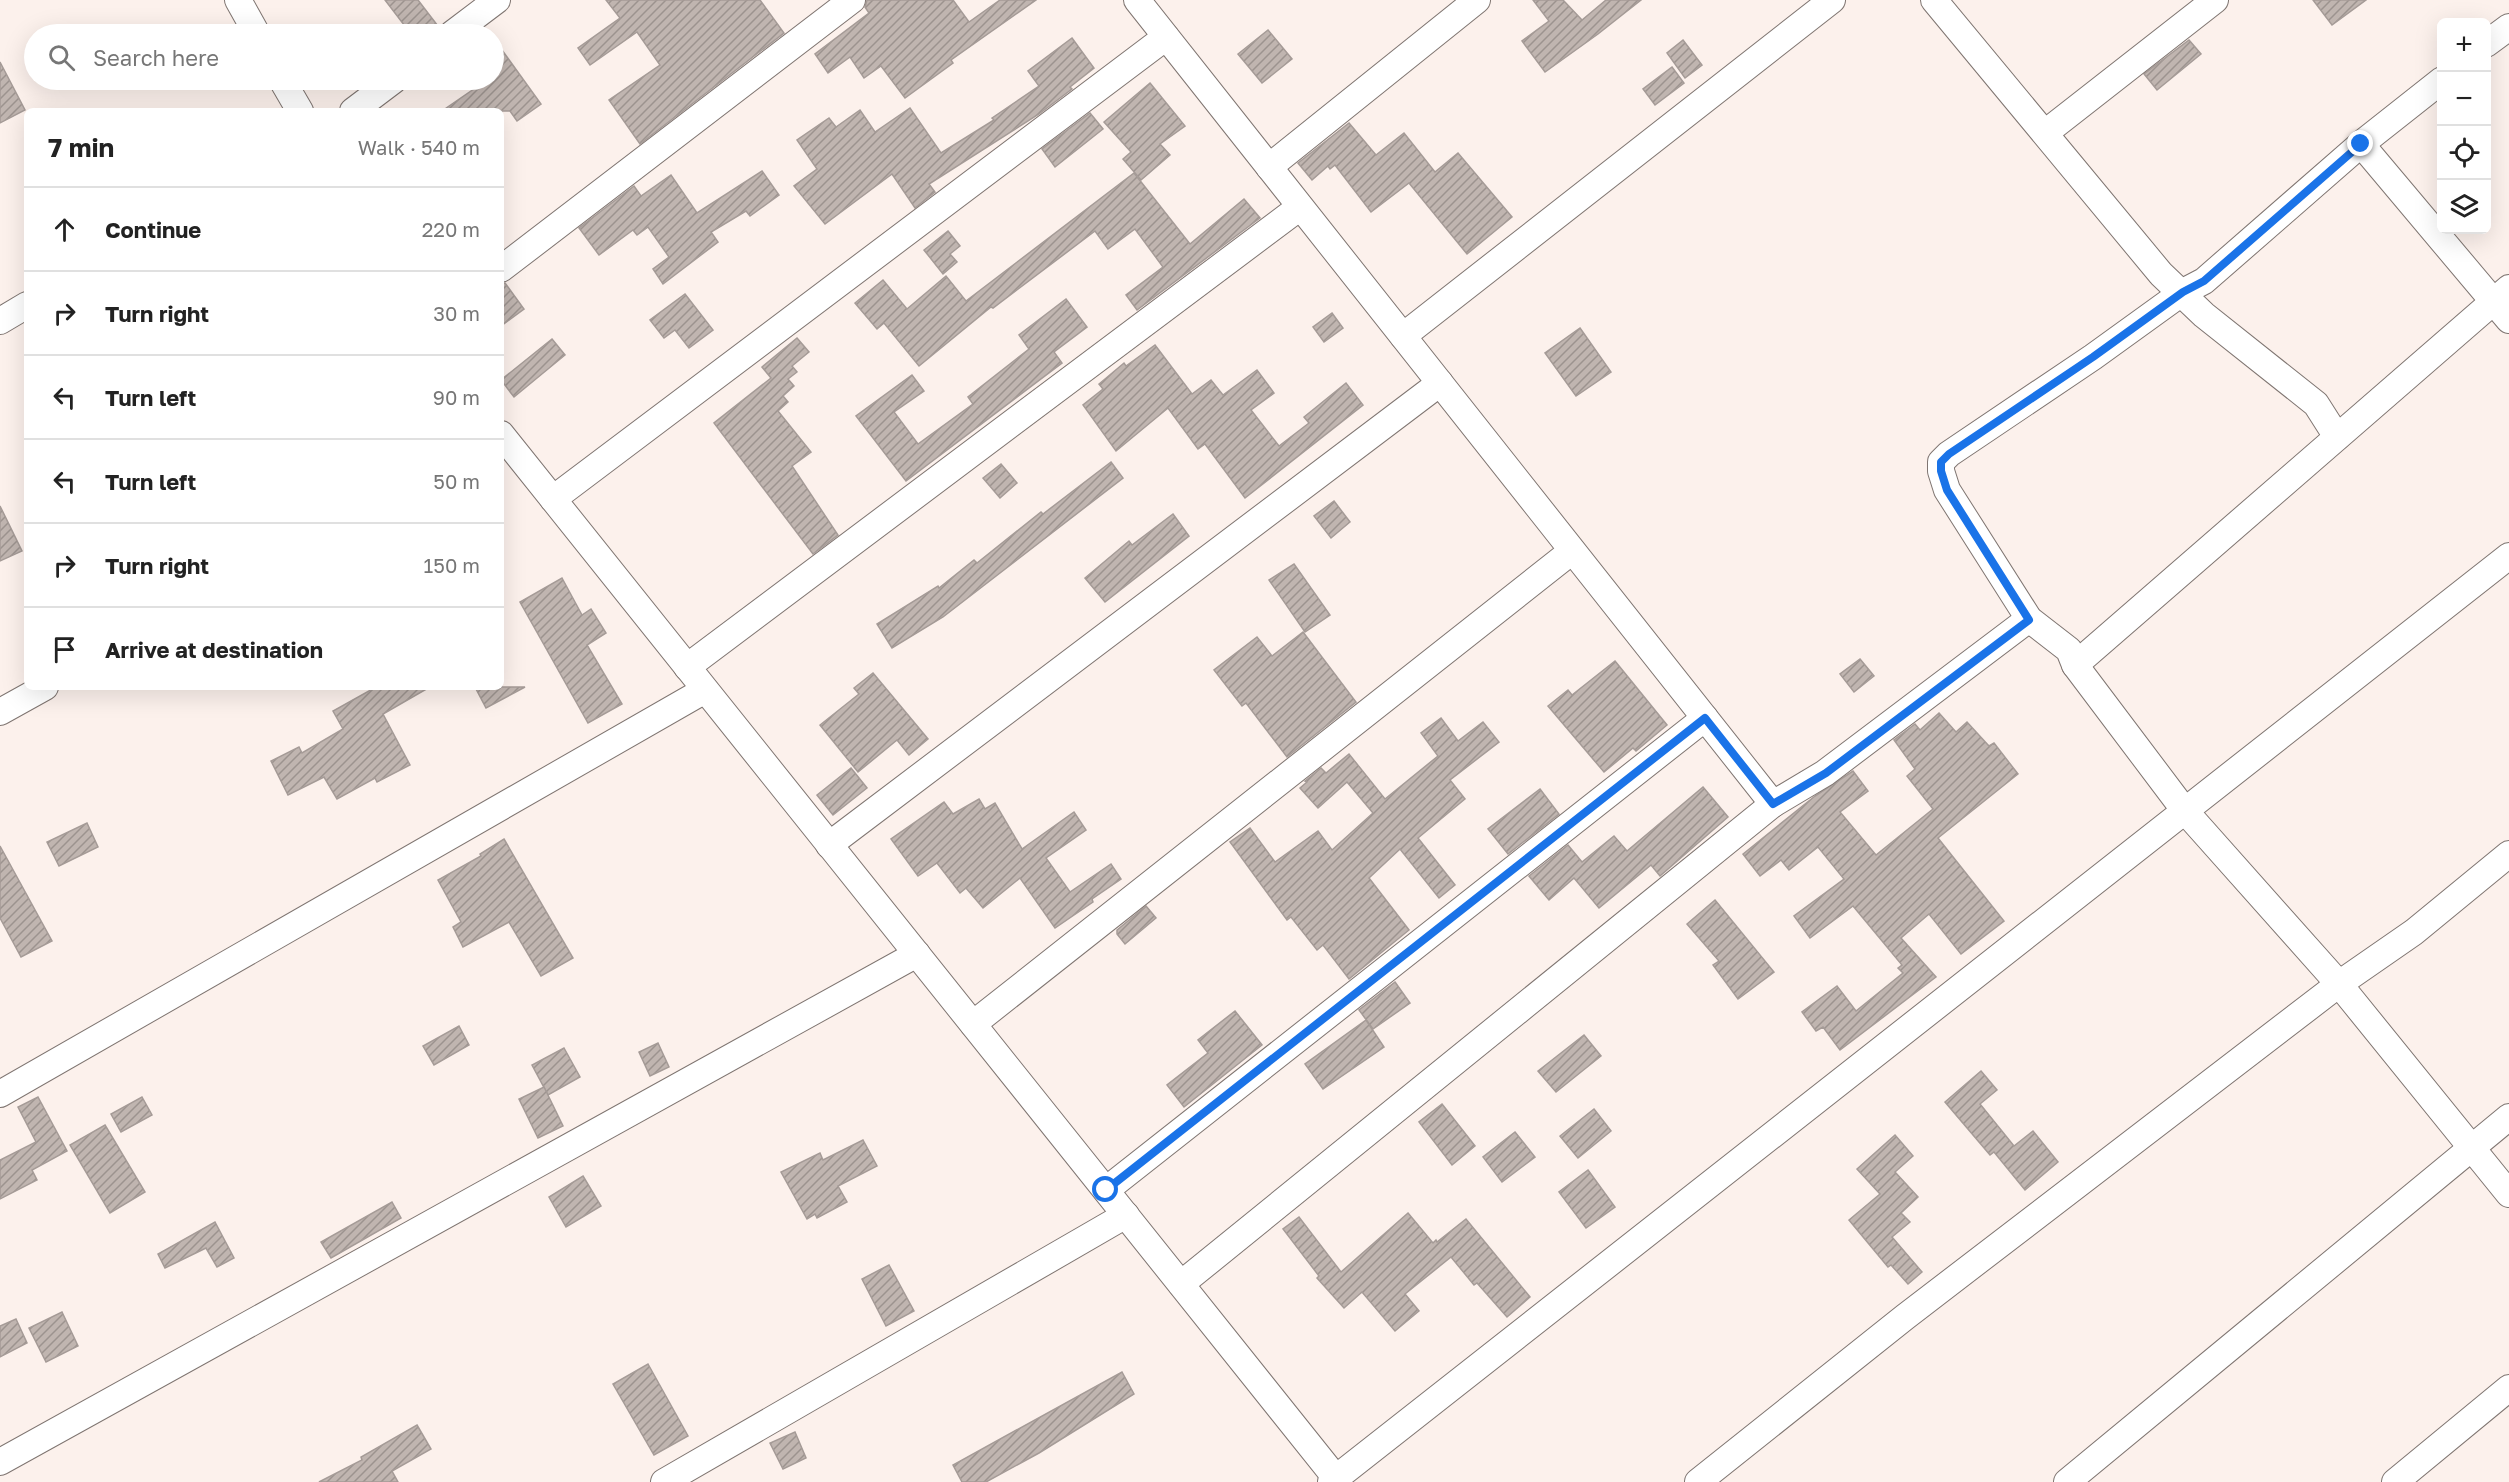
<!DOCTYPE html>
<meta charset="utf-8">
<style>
body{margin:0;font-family:"Golos Text",sans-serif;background:#f2f2f2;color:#222}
.controls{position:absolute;right:18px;top:18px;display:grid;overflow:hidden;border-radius:9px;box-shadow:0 6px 24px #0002}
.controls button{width:54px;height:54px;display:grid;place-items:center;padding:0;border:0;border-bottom:2px solid #e0e0e0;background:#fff;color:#222;font:30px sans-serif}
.stop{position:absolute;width:18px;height:18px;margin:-14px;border:4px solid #1a73e8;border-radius:50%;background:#fff}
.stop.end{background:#1a73e8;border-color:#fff;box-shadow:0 2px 6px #0008}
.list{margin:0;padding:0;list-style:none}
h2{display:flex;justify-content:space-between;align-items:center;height:78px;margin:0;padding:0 24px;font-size:26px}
h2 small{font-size:20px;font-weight:400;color:#767676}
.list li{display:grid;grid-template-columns:39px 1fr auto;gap:18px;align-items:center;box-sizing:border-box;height:84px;padding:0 24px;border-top:2px solid #e0e0e0}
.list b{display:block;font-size:22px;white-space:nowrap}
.list em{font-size:20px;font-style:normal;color:#767676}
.icon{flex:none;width:33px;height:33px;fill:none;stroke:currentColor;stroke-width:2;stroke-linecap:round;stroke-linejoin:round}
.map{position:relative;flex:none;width:2509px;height:1482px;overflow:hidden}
.search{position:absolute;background:#fff;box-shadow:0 6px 24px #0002;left:24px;top:24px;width:480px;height:66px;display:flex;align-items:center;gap:15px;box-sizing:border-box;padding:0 21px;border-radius:33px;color:#767676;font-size:22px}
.panel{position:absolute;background:#fff;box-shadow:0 6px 24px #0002;left:24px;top:108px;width:480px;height:582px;border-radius:9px}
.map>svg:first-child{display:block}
.building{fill:url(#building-hatch);stroke:#a59b97;stroke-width:1.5}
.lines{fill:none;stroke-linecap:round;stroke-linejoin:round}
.street-casing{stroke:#7f7571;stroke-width:28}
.street{stroke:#fff;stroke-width:26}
.route{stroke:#1a73e8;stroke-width:8}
</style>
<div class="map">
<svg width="2509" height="1482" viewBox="0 0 2509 1482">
<defs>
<pattern id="building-hatch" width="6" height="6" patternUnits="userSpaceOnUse" patternTransform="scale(1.5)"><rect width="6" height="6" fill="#c0b5b0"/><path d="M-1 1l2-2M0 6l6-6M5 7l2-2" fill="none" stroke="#9c938f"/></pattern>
</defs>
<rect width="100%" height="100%" fill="#fcf1ec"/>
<g class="building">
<path d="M385,0H418L438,26L427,34H411Z"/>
<path d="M606,0H760L784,33L640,144L609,100L660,65L637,32L590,65L578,48L620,18Z"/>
<path d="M867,0H953L969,22L1000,0H1036L951,60L953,63L905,98L881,66L864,78L850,57L828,73L815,54L869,13L865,7Z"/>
<path d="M1533,0H1563L1582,20L1606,0H1641L1598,34L1545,72L1522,41L1549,21Z"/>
<path d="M2313,0H2366L2332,25Z"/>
<path d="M1268,30L1292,59L1262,83L1238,54Z"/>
<path d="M1072,38L1094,68L1070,87L1072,89L1039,114L929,184L935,192L915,208L892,174L825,224L794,186L817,169L797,140L829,118L836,127L860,110L875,132L910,108L941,153L994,120L992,118L1039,86L1028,71Z"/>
<path d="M494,39L541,104L517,121L510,111H442L487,80H494Z"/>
<path d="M1683,40L1702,65L1685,78L1667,53Z"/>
<path d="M2189,40L2201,54L2157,90L2144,74Z"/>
<path d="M0,62L25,110L0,123Z"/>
<path d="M1672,67L1684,83L1655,105L1643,89Z"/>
<path d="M1150,83L1185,126L1160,144L1170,155L1141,180L1123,159L1131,152L1104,122Z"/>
<path d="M1090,113L1103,129L1055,167L1042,149Z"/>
<path d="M1349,123L1376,155L1404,133L1435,172L1458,153L1512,217L1467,254L1409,183L1371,212L1335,165L1330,169L1328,166L1312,180L1298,163Z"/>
<path d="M762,171L779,195L750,216L746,211L711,232L718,242L663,284L653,269L669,257L648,227L637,235L633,230L599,255L579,228L634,186L641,196L671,175L697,213Z"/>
<path d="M1134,173L1190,244L1244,199L1260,218L1137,310L1126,295L1163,267L1135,229L1108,249L1095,231L993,308L991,307L919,366L884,323L877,329L855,303L883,280L907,309L946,276L966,301Z"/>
<path d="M948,231L960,246L950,254L957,262L943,274L924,250Z"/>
<path d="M505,283L524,309L501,326V284Z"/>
<path d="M685,294L713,330L689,348L675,330L664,338L650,320Z"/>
<path d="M1066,299L1087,327L1054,352L1062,363L906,481L856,416L912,375L924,391L894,412L918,444L973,404L968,397L1029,349L1019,335Z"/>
<path d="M1332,313L1343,328L1324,342L1313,327Z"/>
<path d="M1580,328L1611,372L1576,396L1545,353Z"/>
<path d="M797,338L809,352L792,366L797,372L788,379L794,386L783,396L788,402L778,411L811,452L792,466L838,535L813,554L714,423L771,378L762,367Z"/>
<path d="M552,339L565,355L514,397L501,380Z"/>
<path d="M1155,345L1192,394L1211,380L1223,395L1257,370L1274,393L1251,410L1279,446L1309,423L1304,417L1346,383L1363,405L1245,498L1205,444L1198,449L1168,408L1116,451L1083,405L1103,389L1099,384L1124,363L1126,366Z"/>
<path d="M1111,462L1123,478L943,617L892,648L877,624L938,586L939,588L974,560L977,563L1041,512L1043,514Z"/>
<path d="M1001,464L1017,483L1000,498L983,478Z"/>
<path d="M1334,501L1350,522L1331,538L1314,516Z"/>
<path d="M0,506L22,551L0,561Z"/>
<path d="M1173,514L1189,536L1105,602L1085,578L1129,541L1132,545Z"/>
<path d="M1294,564L1330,615L1305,632L1269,580Z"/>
<path d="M562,578L582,615L591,609L606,633L587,645L622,704L588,723L520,602Z"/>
<path d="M1303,632L1356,702L1287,757L1246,703L1242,706L1214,670L1257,637L1272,656Z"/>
<path d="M1860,659L1874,676L1854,692L1840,674Z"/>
<path d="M1615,661L1667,725L1636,751L1633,748L1604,772L1548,706L1568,690L1572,695Z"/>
<path d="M873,673L928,739L909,755L897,740L858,772L820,725L859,694L854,688Z"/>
<path d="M376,687H430L383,714L410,765L377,782L375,778L337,799L324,777L288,795L271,761L299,747L302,753L343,729L333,711Z"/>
<path d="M475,687H525L486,708Z"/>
<path d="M1939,713L1956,732L1967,722L1989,746L1994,743L2018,774L1938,838L2004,921L1961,954L1929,914L1901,938L1936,977L1840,1050L1823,1027L1816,1031L1802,1012L1837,986L1856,1011L1903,973L1898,968L1902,965L1853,906L1810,938L1794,916L1844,879L1818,847L1789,870L1781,860L1760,876L1743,854L1815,796L1853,771L1868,791L1840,812L1876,855L1933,809L1907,776L1915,769L1894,740L1915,724L1920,730Z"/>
<path d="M1441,718L1458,741L1483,722L1499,742L1450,780L1465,799L1418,838L1455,885L1439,898L1400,849L1369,878L1409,930L1349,979L1323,945L1317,950L1291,917L1287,920L1230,842L1250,828L1275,862L1318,831L1332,850L1373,813L1347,782L1318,808L1300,788L1307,782L1305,781L1321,768L1326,773L1349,754L1385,799L1438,756L1421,733Z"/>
<path d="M851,768L867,788L833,815L817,795Z"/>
<path d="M1703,787L1728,817L1660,876L1651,865L1599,908L1574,878L1549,900L1529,876L1568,845L1582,862L1614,836L1627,851Z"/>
<path d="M1540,789L1559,814L1508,854L1488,829Z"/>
<path d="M979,799L985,809L995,803L1022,849L1074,812L1086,830L1046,858L1070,892L1111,864L1121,879L1092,899L1093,902L1055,928L1020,878L983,908L966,888L960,893L937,863L918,876L891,839L944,802L953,814Z"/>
<path d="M87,823L98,847L59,866L47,842Z"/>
<path d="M504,839L573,958L541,976L509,922L463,947L453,927L461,922L438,880L481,856L480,854Z"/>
<path d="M0,846L52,941L21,957L0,918Z"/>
<path d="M1715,900L1774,972L1738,999L1713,965L1719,961L1687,924Z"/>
<path d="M1146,906L1156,918L1125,944L1117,934V930Z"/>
<path d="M1395,982L1410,1003L1373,1029L1359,1010Z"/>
<path d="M1235,1011L1262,1045L1184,1107L1167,1085L1208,1053L1198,1040Z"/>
<path d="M1366,1020L1384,1047L1323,1089L1305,1064Z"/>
<path d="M459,1026L469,1045L434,1065L423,1046Z"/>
<path d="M1584,1035L1601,1056L1556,1092L1538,1071Z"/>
<path d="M658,1043L669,1067L650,1076L639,1052Z"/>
<path d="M564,1048L580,1077L548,1095L532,1065Z"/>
<path d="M1981,1071L1997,1090L1980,1104L2014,1146L2033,1131L2058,1162L2025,1190L1994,1152L1990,1155L1945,1102Z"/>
<path d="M544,1087L563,1126L538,1138L519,1099Z"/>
<path d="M38,1097L67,1151L32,1170L37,1180L0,1199V1160L36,1142L18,1107Z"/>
<path d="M142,1097L152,1115L121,1132L111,1114Z"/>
<path d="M1442,1104L1475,1146L1452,1165L1419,1122Z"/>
<path d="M1594,1109L1611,1131L1578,1158L1560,1136Z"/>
<path d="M105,1125L145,1192L110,1213L70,1145Z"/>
<path d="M1515,1132L1535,1157L1502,1182L1483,1157Z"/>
<path d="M1895,1135L1913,1156L1895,1172L1918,1197L1901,1213L1910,1222L1892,1237L1922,1272L1908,1284L1891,1265L1888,1267L1849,1220L1880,1194L1857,1169Z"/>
<path d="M863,1140L877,1166L838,1186L847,1202L817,1218L815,1214L807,1219L781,1172L820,1153L823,1160Z"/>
<path d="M1588,1170L1615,1207L1586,1228L1559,1192Z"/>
<path d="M583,1176L601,1206L566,1227L549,1197Z"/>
<path d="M392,1202L401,1218L331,1258L321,1242Z"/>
<path d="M1408,1213L1433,1243L1436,1240L1437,1242L1466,1219L1530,1297L1507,1317L1477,1283L1474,1285L1451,1257L1405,1294L1419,1311L1395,1331L1362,1292L1344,1308L1317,1278L1319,1276L1283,1229L1299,1217L1341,1272Z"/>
<path d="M215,1222L234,1258L217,1267L206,1248L165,1268L158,1254Z"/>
<path d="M889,1265L914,1311L886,1326L862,1279Z"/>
<path d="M62,1312L78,1346L46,1362L29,1328Z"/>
<path d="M16,1319L27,1343L0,1357V1326Z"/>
<path d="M648,1364L688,1436L654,1455L613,1384Z"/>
<path d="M1122,1372L1134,1394L1039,1453L986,1482H962L953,1465Z"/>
<path d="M417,1425L431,1449L392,1471L398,1482H319L362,1460L361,1457Z"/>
<path d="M795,1432L806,1458L783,1469L770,1443Z"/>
</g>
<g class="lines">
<g class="street-casing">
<g id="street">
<path d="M238,0L257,34"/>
<path d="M1137,0L1773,804"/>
<path d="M1934,0L2161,274L2204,315L2316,404L2337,437"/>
<path d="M452,34L497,0"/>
<path d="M2486,44L2509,27"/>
<path d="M282,80L300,111"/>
<path d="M2442,80L2361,144L2204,281L2183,292L2093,357L1949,454L1941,462V471L1947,490L2029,619L2069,650L2075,665L2185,811L2339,984L2509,1194"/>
<path d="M353,111L394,80"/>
<path d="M2045,133L2215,0"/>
<path d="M2361,144L2509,320"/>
<path d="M1269,167L1477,0"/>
<path d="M501,269L852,0"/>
<path d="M0,321L27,305"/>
<path d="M1403,336L1832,0"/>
<path d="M501,434L1339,1482"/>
<path d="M553,499L1166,37"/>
<path d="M2075,665L2509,288"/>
<path d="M687,667L1300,207"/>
<path d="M0,712L45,687"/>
<path d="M829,845L1440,383"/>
<path d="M973,1024L1572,551"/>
<path d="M0,1094L705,690"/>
<path d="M1106,1190L1705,718"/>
<path d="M1181,1284L1773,804L1825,773L2029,619"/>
<path d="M0,1462L917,954"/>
<path d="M664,1482L1126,1215"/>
<path d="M1331,1482L2509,556"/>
<path d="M1698,1482L1905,1317L2339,984L2414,932L2509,854"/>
<path d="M2067,1482L2509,1117"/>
<path d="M2395,1482L2509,1388"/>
</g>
</g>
<use href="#street" class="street"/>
</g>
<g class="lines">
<path class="route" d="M1106,1190L1705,718L1773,804L1826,773L2029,620L1947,490L1941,471V462L1949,454L2093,357L2183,292L2204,281L2361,144"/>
</g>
</svg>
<div class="controls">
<button>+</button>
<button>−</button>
<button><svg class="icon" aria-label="locate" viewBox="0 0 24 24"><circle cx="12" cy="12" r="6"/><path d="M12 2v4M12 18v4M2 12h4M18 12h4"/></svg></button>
<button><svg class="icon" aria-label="layers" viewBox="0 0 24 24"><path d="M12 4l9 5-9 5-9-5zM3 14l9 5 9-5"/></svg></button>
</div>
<div class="stop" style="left:1106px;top:1190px"></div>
<div class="stop end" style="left:2361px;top:144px"></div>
<div class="search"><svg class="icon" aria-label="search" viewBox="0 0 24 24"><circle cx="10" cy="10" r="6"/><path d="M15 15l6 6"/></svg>Search here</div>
<section class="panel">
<h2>7 min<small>Walk · 540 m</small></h2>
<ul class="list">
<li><svg class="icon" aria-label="ahead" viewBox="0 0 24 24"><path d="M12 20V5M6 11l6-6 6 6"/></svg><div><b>Continue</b></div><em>220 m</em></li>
<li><svg class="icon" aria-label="right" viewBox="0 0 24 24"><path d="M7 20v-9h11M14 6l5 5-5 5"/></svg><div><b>Turn right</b></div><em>30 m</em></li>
<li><svg class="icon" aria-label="left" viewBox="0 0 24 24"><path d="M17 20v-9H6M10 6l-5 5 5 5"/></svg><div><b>Turn left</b></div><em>90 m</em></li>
<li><svg class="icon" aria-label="left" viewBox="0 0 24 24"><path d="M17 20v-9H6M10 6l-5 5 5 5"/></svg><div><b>Turn left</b></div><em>50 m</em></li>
<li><svg class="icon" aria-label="right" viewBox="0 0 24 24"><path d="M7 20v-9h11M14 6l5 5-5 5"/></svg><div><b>Turn right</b></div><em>150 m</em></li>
<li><svg class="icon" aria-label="arrive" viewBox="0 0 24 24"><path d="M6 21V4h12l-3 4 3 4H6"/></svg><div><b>Arrive at destination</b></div></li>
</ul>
</section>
</div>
